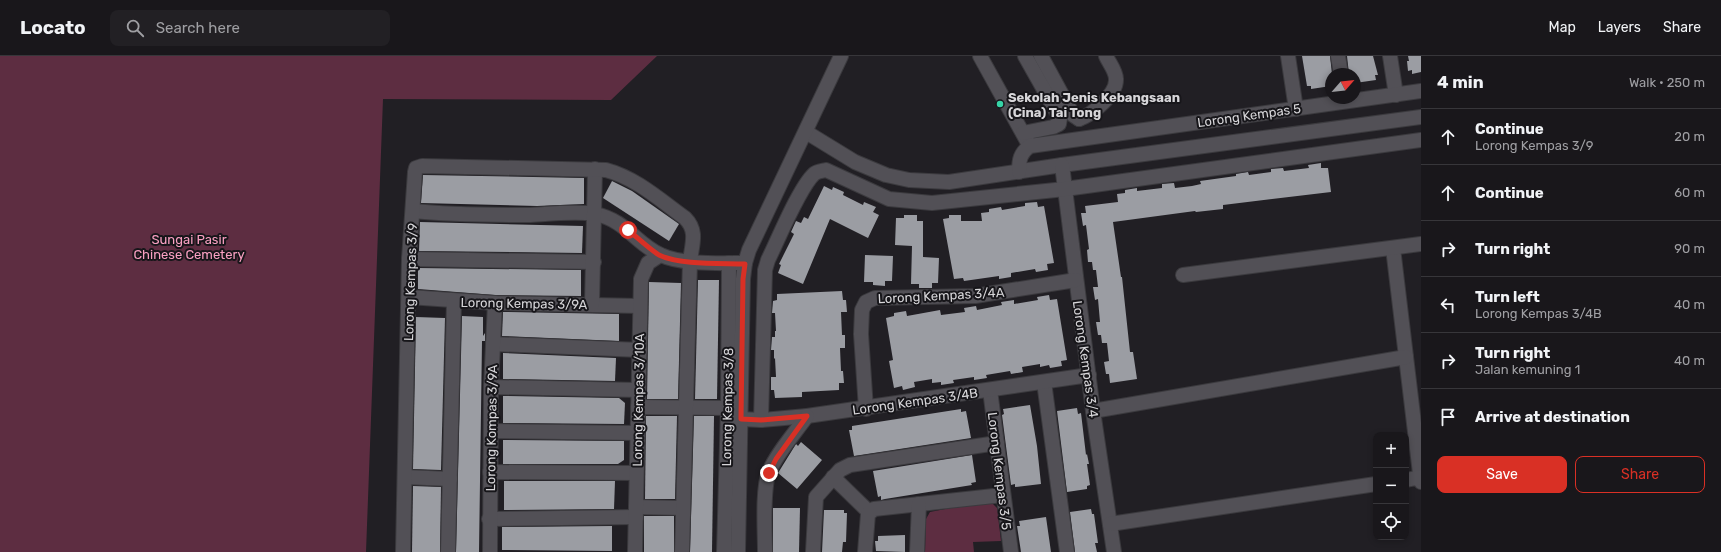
<!DOCTYPE html>
<meta charset="utf-8">
<style>
body{margin:0;font-family:Rubik,sans-serif;background:#222024;color:#f1f3f6}
.controls{position:absolute;right:12px;bottom:12px;display:grid;overflow:hidden;border-radius:8px;box-shadow:0 2px 6px #0003}
.controls button{width:36px;height:36px;display:grid;place-items:center;padding:0;border:0;border-bottom:1px solid #37363a;background:#19171b;color:#f1f3f6;font:20px sans-serif}
.compass{position:absolute;left:1325px;top:12px;width:36px;height:36px;border-radius:50%;background:#19171b;box-shadow:0 2px 6px #0003;rotate:62deg}
.stop{position:absolute;width:12px;height:12px;margin:-9px;border:3px solid #d93025;border-radius:50%;background:#fff}
.stop.end{background:#d93025;border-color:#fff;box-shadow:0 1px 4px #0008}
.list{margin:0;padding:0;list-style:none}
h2{display:flex;justify-content:space-between;align-items:center;height:52px;margin:0;padding:0 16px;font-size:17px}
h2 small{font-size:13px;font-weight:400;color:#9f9fa3}
.list li{display:grid;grid-template-columns:26px 1fr auto;gap:12px;align-items:center;box-sizing:border-box;height:56px;padding:0 16px;border-top:1px solid #37363a}
.list b{display:block;font-size:15px;white-space:nowrap}
.list p{margin:0;font-size:13px;white-space:nowrap;color:#9f9fa3}
.list em{font-size:13px;font-style:normal;color:#9f9fa3}
.actions{display:flex;gap:8px;padding:12px 16px}
.actions a{flex:1;padding:9px 0;border:1px solid #d93025;border-radius:8px;text-align:center;font-size:14px;color:#d93025}
.actions .main{background:#d93025;color:#fff}
.icon{flex:none;width:22px;height:22px;fill:none;stroke:currentColor;stroke-width:2;stroke-linecap:round;stroke-linejoin:round}
.map{position:relative;flex:none;width:1421px;height:496px;overflow:hidden}
header{display:flex;align-items:center;gap:24px;box-sizing:border-box;height:56px;padding:0 20px;background:#19171b;border-bottom:1px solid #37363a}
header strong{font-size:19px}
nav{display:flex;gap:22px;margin-inline-start:auto;font-size:14px}
.search{width:280px;height:36px;background:#222024;display:flex;align-items:center;gap:10px;box-sizing:border-box;padding:0 14px;border-radius:8px;color:#9f9fa3;font-size:15px}
main{display:flex}
aside{flex:1;background:#19171b}
.map>svg:first-child{display:block}
.green{fill:#5d2d41}
.building{fill:#9b9da3}
.lines{fill:none;stroke-linecap:round;stroke-linejoin:round}
.minor-casing{stroke:#3b3a3e;stroke-width:16}
.minor{stroke:#525056;stroke-width:14}
.route{stroke:#d93025;stroke-width:5}
.poi-dot{fill:#36d4a7;stroke:#17161a;stroke-width:1.5}
.labels{text-anchor:middle;stroke-width:4;stroke-linejoin:round;paint-order:stroke}
.poi-label{font-size:13px;font-weight:bold;fill:#d7d6d9;stroke:#17161a;text-anchor:start}
.street-label{font-size:13px;fill:#d7d6d9;stroke:#17161a}
.park-label{font-size:13px;fill:#f9a0c2;stroke:#17161a}
</style>
<header>
<strong>Locato</strong>
<div class="search"><svg class="icon" aria-label="search" viewBox="0 0 24 24"><circle cx="10" cy="10" r="6"/><path d="M15 15l6 6"/></svg>Search here</div>
<nav><a>Map</a><a>Layers</a><a>Share</a></nav>
</header>
<main>
<div class="map">
<svg width="1421" height="496" viewBox="0 0 1421 496">
<rect width="100%" height="100%" fill="#211f24"/>
<g class="green">
<path d="M0,0H657L611,44L383,43L366,496H0Z"/>
<path d="M986,445L991,446L997,452L1001,485L973,486L974,496H925L926,463L930,456Z"/>
</g>
<g class="building">
<path d="M1302,0H1330L1332,18H1331V30L1311,33V30H1307Z"/>
<path d="M1347,0H1373L1378,19H1375L1376,24L1355,27V18H1349Z"/>
<path d="M1408,0H1421V16L1412,18V14L1408,15L1407,5H1409Z"/>
<path d="M1321,107V112H1328L1331,136L1223,149V153L1196,156L1195,155L1113,166L1121,221H1122L1130,296H1133L1137,323L1110,327L1109,318H1106L1104,306L1109,305L1107,287H1102L1101,279H1098L1096,266H1100L1098,243L1095,244L1093,231H1098L1096,214H1093L1092,206H1088L1087,194L1089,193L1086,169L1083,170L1081,157H1086L1085,150L1118,146L1117,138L1125,137V134L1137,132V135L1162,132V128L1174,127L1175,132L1192,130L1201,128L1200,125L1236,120V118L1248,116L1249,119L1271,116V113L1283,112L1284,115L1309,112L1308,109Z"/>
<path d="M423,119L584,122V148L537,150L421,147Z"/>
<path d="M612,125L632,135L679,168L669,185L603,142Z"/>
<path d="M824,130L832,134L833,131L844,136L843,139L863,149L864,146L876,151L873,156L879,159L868,182L830,163L803,228L778,217L781,209L779,208L794,178L791,176L796,165L801,167L804,161L808,163Z"/>
<path d="M1037,146L1038,151L1044,150L1054,207L1047,208L1048,214L1036,216L1035,213L1011,217V221L999,223V220L964,225L963,222L954,223L943,163L949,162V159H961V165H982L981,157L989,156V153L1001,151L1002,154L1025,150V147Z"/>
<path d="M904,159H917V165H923V201L939,202L938,227H932V232H919V228H911L912,190L895,189L896,162H904Z"/>
<path d="M420,166L583,170L582,197L419,195Z"/>
<path d="M865,199L893,200L892,225H885V230L873,229V226H864Z"/>
<path d="M418,212L581,214V240L495,239L418,233Z"/>
<path d="M698,224H719L717,343H695Z"/>
<path d="M649,226L681,227L678,343H647Z"/>
<path d="M842,235L843,244H846L847,256H841L842,279H845V292H840L841,315H843L844,327H839V334L802,336V341L775,342L774,334H771V321H776L775,302L774,303V294H771L772,281H775V275H776L775,257H772L773,245L777,244V238Z"/>
<path d="M1049,239L1050,244L1057,243L1067,304L1061,305L1062,310L1050,312L1049,309L1040,311V308L1022,311L1023,316L1011,318L1010,315L986,319L987,322L974,324V321L953,324L954,327L941,329V326L932,327V323L914,326L915,331L903,334L902,330L894,332L889,305L893,304L886,262L894,260V257L906,255L907,260L940,254L941,259L965,256L964,252L976,250L977,254L1002,249L1001,246L1014,244V248L1038,244L1037,241Z"/>
<path d="M503,256L619,258V285L502,280Z"/>
<path d="M462,260L483,261V280L485,277V285H482L479,496H456Z"/>
<path d="M416,261L445,262L441,414L413,413Z"/>
<path d="M503,297L616,302L615,325L503,323Z"/>
<path d="M503,340L619,342L625,347L624,368L503,367Z"/>
<path d="M1030,349L1037,390L1041,428L1015,431V428L1011,429L1002,359L1004,358L1003,353Z"/>
<path d="M1077,352L1078,358L1081,357L1086,399L1087,398L1089,408H1087L1090,429L1087,430V433L1067,436L1057,355Z"/>
<path d="M961,353V356L966,355L971,382L854,400L849,374H852V370Z"/>
<path d="M646,360H677L675,443H645Z"/>
<path d="M694,360H714L712,496H690Z"/>
<path d="M503,384L624,385V404L618,408H503Z"/>
<path d="M801,386L822,404L797,433L778,417L796,388L798,390Z"/>
<path d="M972,399L976,426L971,427L972,429L885,443L881,444V440L878,441L873,415Z"/>
<path d="M504,425H615L614,453L504,454Z"/>
<path d="M413,430L441,431L440,496H412Z"/>
<path d="M773,452H800L799,496H773Z"/>
<path d="M1091,453L1092,458H1094L1098,487H1095L1097,496H1075L1070,456Z"/>
<path d="M824,454H844V457H847L846,486H843L842,496H822Z"/>
<rect x="644" y="460" width="30" height="36"/>
<path d="M1046,461L1051,496H1021L1017,470H1020L1019,465Z"/>
<path d="M612,470V495L502,494V471Z"/>
<path d="M905,479V496L876,495L875,485H878V480Z"/>
</g>
<g class="lines">
<g class="minor-casing">
<g id="minor">
<path d="M980,0L1027,85"/>
<path d="M1041,0L1073,59L1079,63"/>
<path d="M1288,0L1296,53"/>
<path d="M1338,0L1341,18"/>
<path d="M1390,0L1396,39"/>
<path d="M1079,63C1092,59 1117,38 1116,23C1116,15 1109,7 1106,0"/>
<path d="M806,76L855,106L886,119L909,124L949,126L1062,109L1421,61"/>
<path d="M1023,77L1053,71L1059,68L1060,62L1025,0"/>
<path d="M1062,109L1093,355L1114,496"/>
<path d="M1019,116C1019,104 1020,97 1030,90L1421,35"/>
<path d="M413,155C451,159 490,159 528,159C548,158 576,155 595,158C626,164 636,188 661,199C682,209 721,207 745,207"/>
<path d="M1393,192L1421,426"/>
<path d="M409,203L594,206"/>
<path d="M1183,219L1421,188"/>
<path d="M409,241L495,247L640,250"/>
<path d="M592,248L595,113"/>
<path d="M493,288L640,294"/>
<path d="M1044,326L1067,496"/>
<path d="M491,331L638,334"/>
<path d="M990,334L1011,496"/>
<path d="M638,351L728,352"/>
<path d="M866,353L861,278L862,254L866,246L875,242L975,240L1076,224"/>
<path d="M1093,355L1406,301"/>
<path d="M741,363L761,364L807,360L1089,319"/>
<path d="M761,364L765,214L768,204C778,184 799,132 814,118C817,115 821,115 826,114L889,143L932,147L1065,133L1421,84"/>
<path d="M491,375L637,377"/>
<path d="M490,416L636,417"/>
<path d="M405,421L450,423"/>
<path d="M833,421L869,456"/>
<path d="M1406,424L1421,421"/>
<path d="M636,451L682,452"/>
<path d="M489,463L636,461"/>
<path d="M1110,468L1376,428"/>
<path d="M403,496L409,203L415,116L416,112L422,110L606,114C636,122 660,144 685,162C698,175 692,188 690,205L682,496"/>
<path d="M448,496L454,245"/>
<path d="M490,496L491,331L495,247"/>
<path d="M635,496L641,223L648,207L660,199"/>
<path d="M724,496L728,352L729,207"/>
<path d="M738,496L743,223L745,207L749,194L841,0"/>
<path d="M765,496C765,476 762,434 769,416C776,398 795,377 807,360"/>
<path d="M813,496L816,441L840,414L850,409L997,387"/>
<path d="M865,496L868,458L874,453L1003,439"/>
<path d="M917,496L919,448"/>
</g>
</g>
<use href="#minor" class="minor"/>
</g>
<g class="lines">
<path class="route" d="M628,174C638,182 648,192 659,199C679,209 722,207 745,208L743,223L741,363L761,364L807,360L776,403L769,417"/>
</g>
<circle class="poi-dot" cx="1000" cy="48" r="4"/>
<g class="labels">
<g class="poi-label">
<text x="1008" y="46">Sekolah Jenis Kebangsaan<tspan x="1008" dy="15">(Cina) Tai Tong</tspan></text>
</g>
<g class="street-label">
<text transform="translate(1249 59) rotate(-8)" y="5">Lorong Kempas 5</text>
<text transform="translate(410 226) rotate(-88)" y="5">Lorong Kempas 3/9</text>
<text transform="translate(941 239) rotate(-3)" y="5">Lorong Kempas 3/4A</text>
<text transform="translate(524 247) rotate(1)" y="5">Lorong Kempas 3/9A</text>
<text transform="translate(1086 303) rotate(82)" y="5">Lorong Kempas 3/4</text>
<text transform="translate(638 344) rotate(-89)" y="5">Lorong Kempas 3/10A</text>
<text transform="translate(915 345) rotate(-8)" y="5">Lorong Kempas 3/4B</text>
<text transform="translate(727 351) rotate(-89)" y="5">Lorong Kempas 3/8</text>
<text transform="translate(491 372) rotate(-89)" y="5">Lorong Kompas 3/9A</text>
<text transform="translate(1000 415) rotate(83)" y="5">Lorong Kempas 3/5</text>
</g>
<g class="park-label">
<text x="189" y="188">Sungai Pasir<tspan x="189" dy="15">Chinese Cemetery</tspan></text>
</g>
</g>
</svg>
<div class="controls">
<button>+</button>
<button>−</button>
<button><svg class="icon" aria-label="locate" viewBox="0 0 24 24"><circle cx="12" cy="12" r="6"/><path d="M12 2v4M12 18v4M2 12h4M18 12h4"/></svg></button>
</div>
<svg class="compass" viewBox="-18 -18 36 36"><path d="M0-13l5 13h-10z" fill="#e53935"/><path d="M0 13l5-13h-10z" fill="#9f9fa3"/></svg>
<div class="stop" style="left:628px;top:174px"></div>
<div class="stop end" style="left:769px;top:417px"></div>
</div>
<aside>
<h2>4 min<small>Walk · 250 m</small></h2>
<ul class="list">
<li><svg class="icon" aria-label="ahead" viewBox="0 0 24 24"><path d="M12 20V5M6 11l6-6 6 6"/></svg><div><b>Continue</b><p>Lorong Kempas 3/9</p></div><em>20 m</em></li>
<li><svg class="icon" aria-label="ahead" viewBox="0 0 24 24"><path d="M12 20V5M6 11l6-6 6 6"/></svg><div><b>Continue</b></div><em>60 m</em></li>
<li><svg class="icon" aria-label="right" viewBox="0 0 24 24"><path d="M7 20v-9h11M14 6l5 5-5 5"/></svg><div><b>Turn right</b></div><em>90 m</em></li>
<li><svg class="icon" aria-label="left" viewBox="0 0 24 24"><path d="M17 20v-9H6M10 6l-5 5 5 5"/></svg><div><b>Turn left</b><p>Lorong Kempas 3/4B</p></div><em>40 m</em></li>
<li><svg class="icon" aria-label="right" viewBox="0 0 24 24"><path d="M7 20v-9h11M14 6l5 5-5 5"/></svg><div><b>Turn right</b><p>Jalan kemuning 1</p></div><em>40 m</em></li>
<li><svg class="icon" aria-label="arrive" viewBox="0 0 24 24"><path d="M6 21V4h12l-3 4 3 4H6"/></svg><div><b>Arrive at destination</b></div></li>
</ul>
<div class="actions"><a class="main">Save</a><a>Share</a></div>
</aside>
</main>
